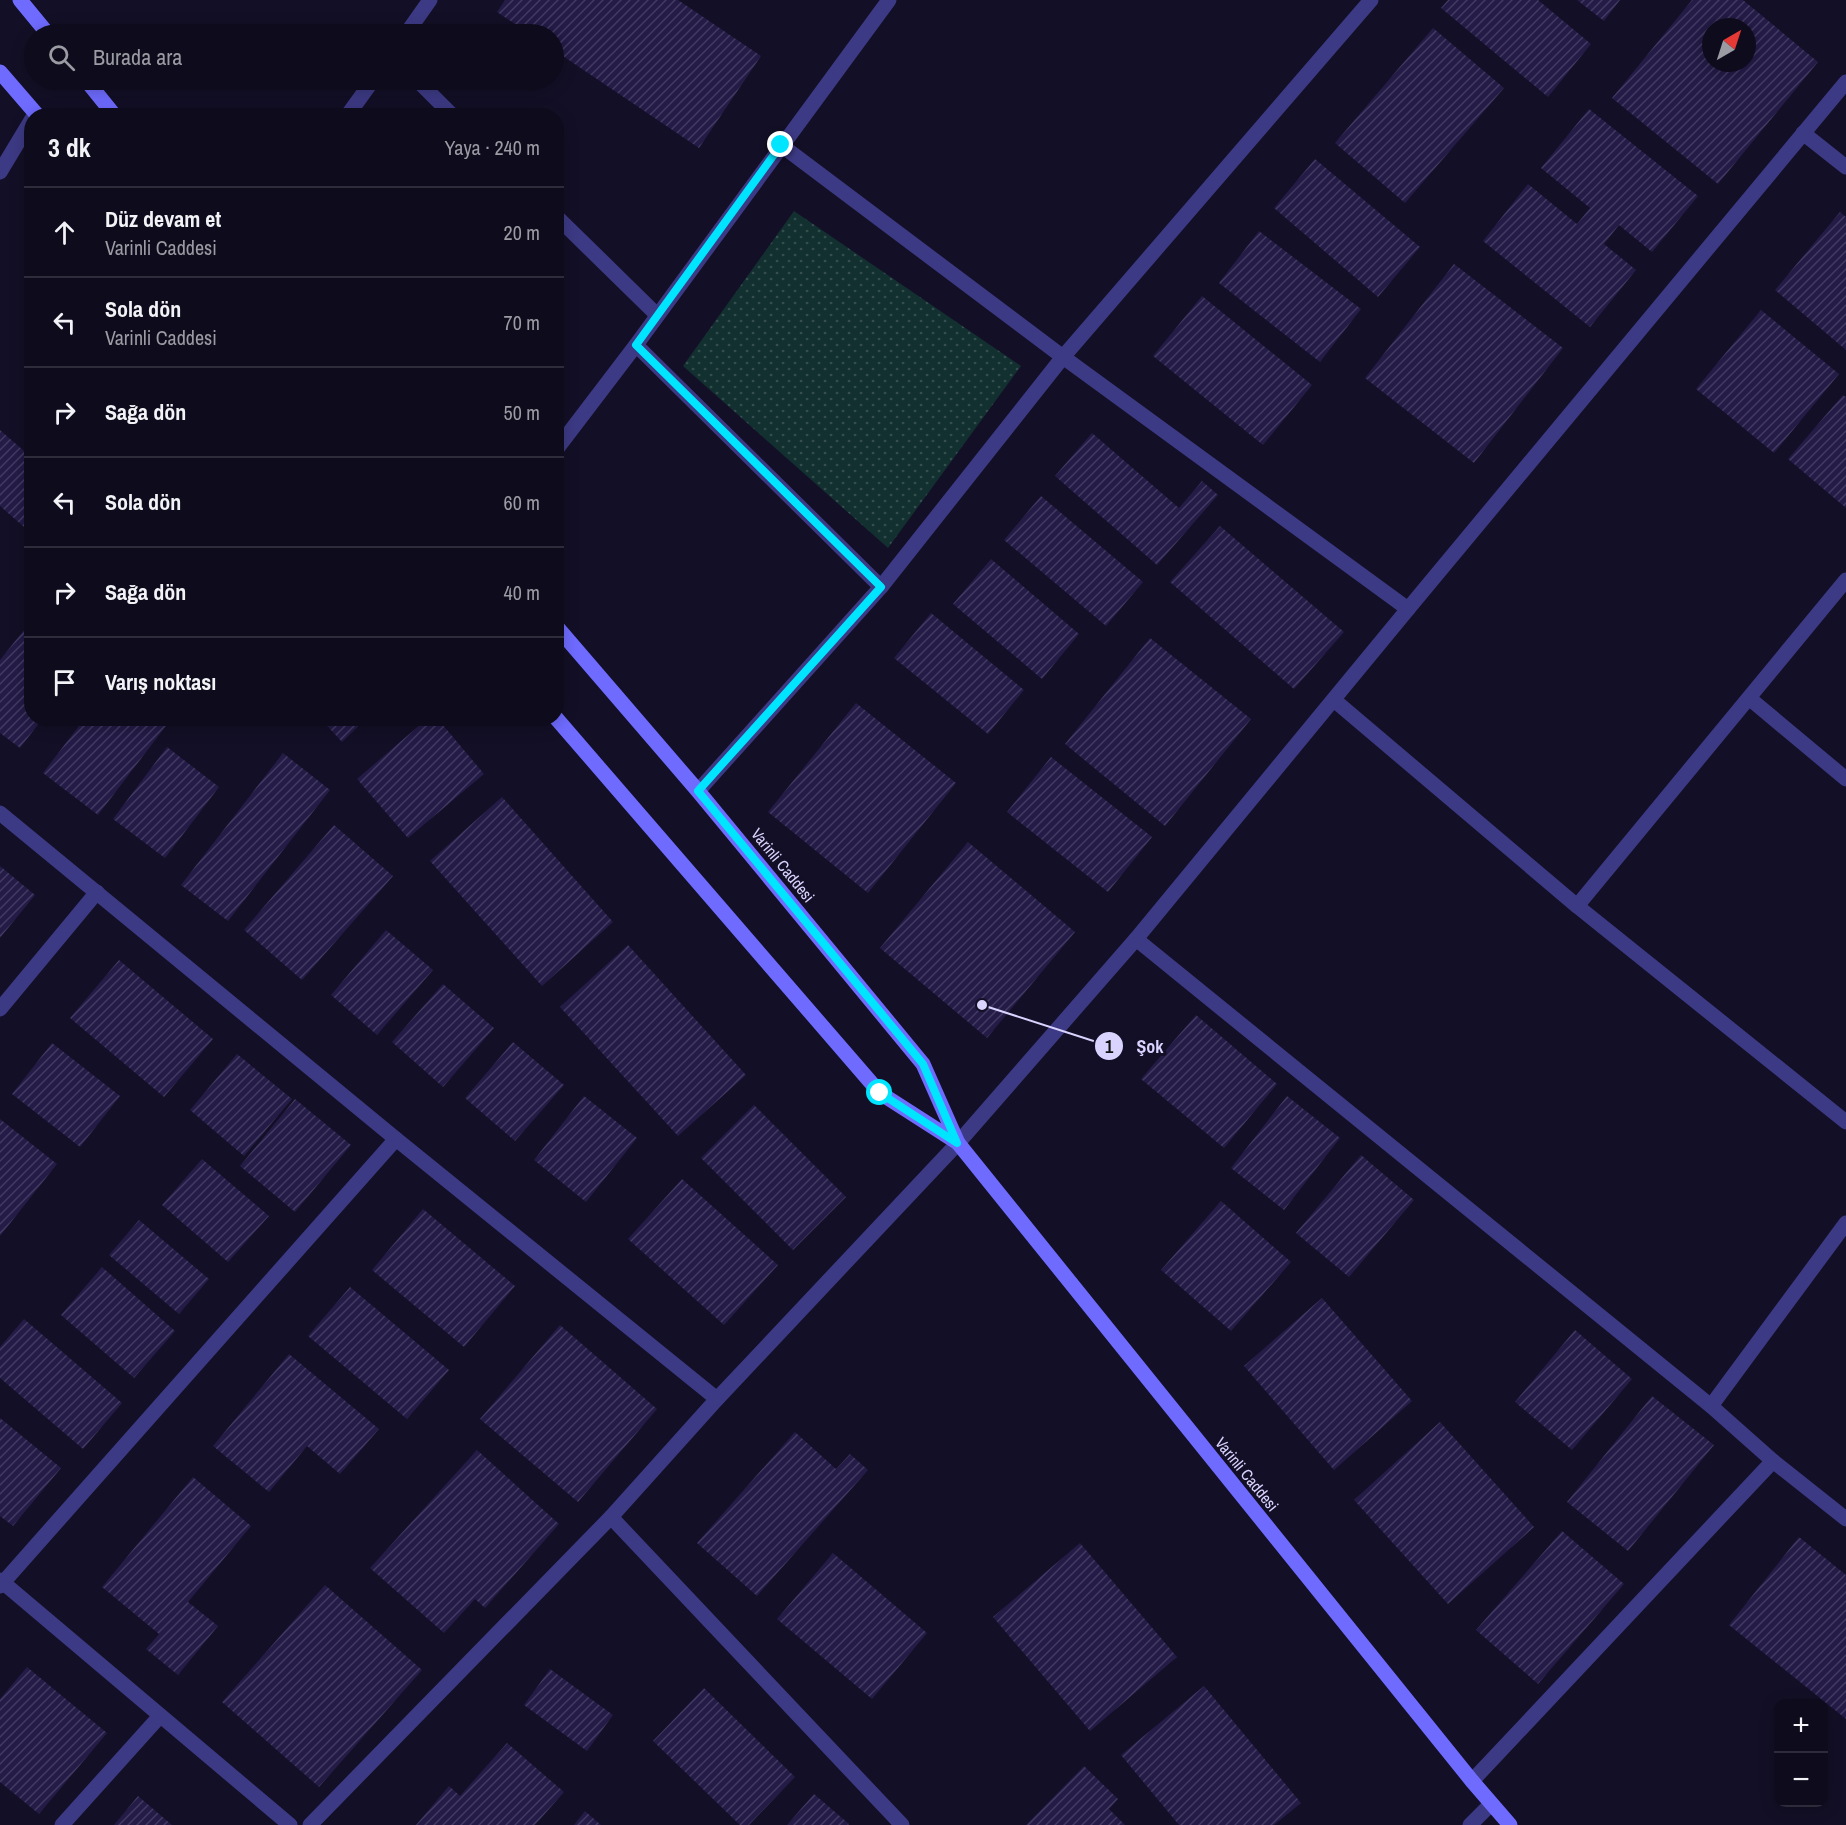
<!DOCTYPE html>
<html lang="tr">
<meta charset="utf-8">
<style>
body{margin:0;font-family:"Archivo Narrow",sans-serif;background:#171425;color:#f1f3f6}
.controls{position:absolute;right:18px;bottom:18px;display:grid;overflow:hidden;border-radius:12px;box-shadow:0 3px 15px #0003}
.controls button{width:54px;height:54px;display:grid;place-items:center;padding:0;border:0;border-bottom:2px solid #2e2b3b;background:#0e0b1c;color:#f1f3f6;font:30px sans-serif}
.compass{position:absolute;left:1702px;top:18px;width:54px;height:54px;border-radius:50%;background:#0e0b1c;box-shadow:0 3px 15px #0003;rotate:39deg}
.stop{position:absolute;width:18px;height:18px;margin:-14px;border:4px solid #00e5ff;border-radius:50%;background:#fff}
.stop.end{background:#00e5ff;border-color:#fff;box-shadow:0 2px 6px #0008}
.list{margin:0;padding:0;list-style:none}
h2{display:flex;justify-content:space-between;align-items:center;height:78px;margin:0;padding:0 24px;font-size:26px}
h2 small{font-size:20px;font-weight:400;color:#9b9ba3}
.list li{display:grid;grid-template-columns:39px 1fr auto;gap:18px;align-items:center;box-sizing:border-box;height:90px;padding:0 24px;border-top:2px solid #2e2b3b}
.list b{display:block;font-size:22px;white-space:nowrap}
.list p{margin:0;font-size:20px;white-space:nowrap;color:#9b9ba3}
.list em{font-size:20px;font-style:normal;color:#9b9ba3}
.icon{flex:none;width:33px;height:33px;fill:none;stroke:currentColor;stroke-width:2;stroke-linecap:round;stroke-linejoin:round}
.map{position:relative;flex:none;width:1846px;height:1825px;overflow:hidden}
.search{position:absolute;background:#0e0b1c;box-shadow:0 3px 15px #0003;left:24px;top:24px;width:540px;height:66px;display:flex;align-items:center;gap:15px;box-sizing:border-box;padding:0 21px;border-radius:33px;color:#9b9ba3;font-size:22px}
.panel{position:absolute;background:#0e0b1c;box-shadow:0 3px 15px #0003;left:24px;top:108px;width:540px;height:618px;border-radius:24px}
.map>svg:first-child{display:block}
.park{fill:url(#park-dots)}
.building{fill:url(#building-hatch);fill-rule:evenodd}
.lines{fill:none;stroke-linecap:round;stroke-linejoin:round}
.lane{stroke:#3d3a85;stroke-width:15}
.street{stroke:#3d3a85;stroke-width:15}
.secondary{stroke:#6f6bff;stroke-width:15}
.route{stroke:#00e5ff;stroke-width:8}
.labels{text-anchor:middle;stroke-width:6;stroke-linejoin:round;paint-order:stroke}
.street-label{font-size:16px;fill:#d9d4ff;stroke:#130f26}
.leader{fill:none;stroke:#d9d4ff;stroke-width:2}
.callout-dot{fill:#d9d4ff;stroke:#130f26;stroke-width:2}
.mark-label{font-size:18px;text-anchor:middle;font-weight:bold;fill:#111}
.callout-label{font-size:18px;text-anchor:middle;font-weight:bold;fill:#d9d4ff;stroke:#130f26;stroke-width:6;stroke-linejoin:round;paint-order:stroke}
</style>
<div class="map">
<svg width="1846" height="1825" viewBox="0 0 1846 1825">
<defs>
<pattern id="park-dots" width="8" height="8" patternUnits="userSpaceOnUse" patternTransform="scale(1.5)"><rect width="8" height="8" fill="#12302f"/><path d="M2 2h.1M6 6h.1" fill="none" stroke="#344d4e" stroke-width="1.8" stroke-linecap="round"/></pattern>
<pattern id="building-hatch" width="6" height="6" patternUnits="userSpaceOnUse" patternTransform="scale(1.5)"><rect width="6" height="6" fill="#241b47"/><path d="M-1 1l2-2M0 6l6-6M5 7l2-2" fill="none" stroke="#433b63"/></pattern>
</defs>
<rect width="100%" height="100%" fill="#130f26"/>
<path class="park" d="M794,211L1021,366L888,548L683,366Z"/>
<g class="building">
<path d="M505,0H678L761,56L699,148L554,50V34H530L497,12Z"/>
<path d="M1448,0H1538L1591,44L1548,97L1441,8Z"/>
<path d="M1577,0H1620L1604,21Z"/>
<path d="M1692,0H1743L1818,62L1718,184L1612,98ZM1711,27H1747V63H1711Z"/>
<path d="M1433,28L1504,88L1405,203L1335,143Z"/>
<path d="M1589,109L1698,196L1652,252L1619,225L1604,244L1636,270L1590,327L1483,241L1528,184L1577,224L1590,208L1541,168Z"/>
<path d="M1315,159L1420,247L1378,297L1274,208Z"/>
<path d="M1840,212L1846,217V350L1775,290Z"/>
<path d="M1259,231L1361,309L1320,362L1219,283Z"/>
<path d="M1454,264L1563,348L1474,463L1365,378Z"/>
<path d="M1202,296L1312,385L1263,445L1153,356Z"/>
<path d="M1761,310L1839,374L1774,453L1696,389Z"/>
<path d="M1843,395L1846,397V508L1788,459Z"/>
<path d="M0,430L32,458V534L0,506Z"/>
<path d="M1092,433L1179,508L1202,481L1218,495L1157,565L1055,476Z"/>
<path d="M1041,496L1143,582L1106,626L1004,540Z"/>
<path d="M1220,526L1344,632L1294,689L1170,582Z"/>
<path d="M991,559L1079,634L1042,679L953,604Z"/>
<path d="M931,613L1024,690L988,734L894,658Z"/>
<path d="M32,620V718H43L20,748L0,733V660Z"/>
<path d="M1150,638L1251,719L1165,826L1065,744Z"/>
<path d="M856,703L956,783L868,893L768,812Z"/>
<path d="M85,718H172L98,815L43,773Z"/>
<path d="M320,718H367L342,742Z"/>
<path d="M428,718H437L484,774L408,838L357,779Z"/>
<path d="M167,747L219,787L165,858L113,819Z"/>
<path d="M283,753L330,790L228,921L181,885Z"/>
<path d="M1051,757L1152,837L1108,892L1007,812Z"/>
<path d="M502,797L613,922L542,986L430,861Z"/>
<path d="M334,825L393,876L302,980L244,930Z"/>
<path d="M968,842L1075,932L987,1038L880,948Z"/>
<path d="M0,866L35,895L0,938Z"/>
<path d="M386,930L433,970L377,1035L331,995Z"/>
<path d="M628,945L746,1075L678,1136L560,1007Z"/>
<path d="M119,960L213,1039L164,1097L70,1018Z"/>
<path d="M443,984L494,1028L443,1087L392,1042Z"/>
<path d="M1196,1015L1277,1084L1224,1148L1141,1079Z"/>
<path d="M513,1042L564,1085L515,1141L465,1098Z"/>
<path d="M52,1043L120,1096L80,1147L12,1094Z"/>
<path d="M237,1054L292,1099L244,1156L190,1110Z"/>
<path d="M584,1096L637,1138L586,1202L534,1160Z"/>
<path d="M1287,1096L1340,1138L1284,1210L1231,1168Z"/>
<path d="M295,1099L351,1145L295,1212L240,1166Z"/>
<path d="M754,1105L846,1197L793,1250L701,1158Z"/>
<path d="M0,1119L57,1164L0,1236Z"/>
<path d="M1361,1155L1414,1200L1349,1277L1296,1233Z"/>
<path d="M202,1159L269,1216L228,1262L162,1205Z"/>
<path d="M682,1179L778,1265L724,1325L628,1239Z"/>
<path d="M1221,1201L1291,1262L1231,1331L1161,1270Z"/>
<path d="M423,1209L515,1286L464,1347L372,1270Z"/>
<path d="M139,1220L209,1279L179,1314L109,1255Z"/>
<path d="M102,1267L175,1331L134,1378L61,1315Z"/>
<path d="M350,1287L449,1370L407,1419L308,1336Z"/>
<path d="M1322,1298L1412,1401L1334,1470L1244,1366Z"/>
<path d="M24,1319L122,1403L83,1449L0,1378V1347Z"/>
<path d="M560,1325L657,1409L578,1502L480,1419Z"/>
<path d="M1575,1330L1632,1379L1572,1450L1515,1402Z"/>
<path d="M289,1354L379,1429L340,1474L307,1446L269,1492L213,1446Z"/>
<path d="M1652,1396L1714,1445L1628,1551L1567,1502Z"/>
<path d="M0,1418L61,1468L13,1526L0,1516Z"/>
<path d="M1440,1422L1534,1527L1448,1604L1354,1500Z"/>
<path d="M795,1432L836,1469L850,1454L868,1470L757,1596L697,1543Z"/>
<path d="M477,1450L559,1524L485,1608L475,1599L444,1633L370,1568Z"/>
<path d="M193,1477L251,1526L188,1602L218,1626L178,1675L146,1649L159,1634L102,1587Z"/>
<path d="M1562,1531L1624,1584L1538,1684L1476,1630Z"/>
<path d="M1799,1537L1846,1575V1719L1729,1625Z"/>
<path d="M1080,1543L1177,1657L1090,1731L993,1617Z"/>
<path d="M833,1553L927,1633L872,1699L777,1619Z"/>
<path d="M325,1585L422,1670L319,1787L222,1702Z"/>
<path d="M27,1667L107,1733L39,1814L0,1782V1699Z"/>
<path d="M550,1669L613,1715L587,1751L524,1705Z"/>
<path d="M1204,1686L1301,1803L1274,1825H1179L1121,1755Z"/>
<path d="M704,1688L795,1777L749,1825H740L653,1741Z"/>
<path d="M507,1743L564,1792L535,1825H416L449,1786L460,1796Z"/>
<path d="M1084,1766L1118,1799L1109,1809L1125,1825H1026Z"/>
<path d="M814,1794L849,1824L848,1825H787Z"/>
<path d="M138,1796L172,1825H114Z"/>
<path d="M585,1811L601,1825H574Z"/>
</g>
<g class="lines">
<path class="lane" d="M62,1825L160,1716"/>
<g class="street">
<path d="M406,34L430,0"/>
<path d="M417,80L453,116"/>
<path d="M347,116L373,80"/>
<path d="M1803,133L1846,167"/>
<path d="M781,145L1063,357L1408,609"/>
<path d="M0,172L32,119"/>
<path d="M556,216L657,315"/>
<path d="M636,345L881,587"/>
<path d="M556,450L636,345L889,0"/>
<path d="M1749,698L1846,779"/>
<path d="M1334,700L1577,906L1846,1122"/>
<path d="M698,791L881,587L1063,357L1371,0"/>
<path d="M0,813L396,1139L717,1399"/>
<path d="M1577,906L1846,580"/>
<path d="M1136,939L1711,1406L1773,1461L1472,1781"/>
<path d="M0,1009L97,892"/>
<path d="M1711,1406L1846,1223"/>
<path d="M1773,1461L1846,1519"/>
<path d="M611,1517L902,1825"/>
<path d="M0,1580L290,1825"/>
<path d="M0,1586L396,1139"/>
<path d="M310,1825L611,1517L717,1399L958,1143L1136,939L1408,609L1846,82"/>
<path d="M1470,1825L1491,1804"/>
</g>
<g class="secondary">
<path d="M20,0L48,34"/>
<path d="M0,72L38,116"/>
<path d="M86,80L115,116"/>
<path d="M556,626L698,791L923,1064L958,1143L1472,1781L1510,1825"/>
<path d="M556,718L880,1093L958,1143"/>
</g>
</g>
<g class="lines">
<path class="route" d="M781,145L636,345L881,587L698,791L923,1064L957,1143L880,1093"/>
</g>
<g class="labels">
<g class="street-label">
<text transform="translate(783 865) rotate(51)" y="6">Varinli Caddesi</text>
<text transform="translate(1247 1474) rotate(51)" y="6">Varinli Caddesi</text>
</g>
</g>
<path class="leader" d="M982 1005L1109 1046"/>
<g class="callout-dot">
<circle cx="982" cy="1005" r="6"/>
<circle cx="1109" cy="1046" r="15"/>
</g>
<g class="mark-label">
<text x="1109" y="1053">1</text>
</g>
<g class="callout-label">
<text x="1150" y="1053">Şok</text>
</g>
</svg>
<div class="controls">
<button>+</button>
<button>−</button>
</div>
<svg class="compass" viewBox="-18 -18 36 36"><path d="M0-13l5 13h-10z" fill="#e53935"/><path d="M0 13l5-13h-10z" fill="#9b9ba3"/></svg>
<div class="stop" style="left:880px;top:1093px"></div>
<div class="stop end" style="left:781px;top:145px"></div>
<div class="search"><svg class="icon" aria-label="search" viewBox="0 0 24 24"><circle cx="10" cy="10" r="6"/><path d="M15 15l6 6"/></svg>Burada ara</div>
<section class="panel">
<h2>3 dk<small>Yaya · 240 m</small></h2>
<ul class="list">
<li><svg class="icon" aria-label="ahead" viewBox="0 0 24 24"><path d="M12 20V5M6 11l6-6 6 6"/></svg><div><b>Düz devam et</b><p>Varinli Caddesi</p></div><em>20 m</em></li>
<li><svg class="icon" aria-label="left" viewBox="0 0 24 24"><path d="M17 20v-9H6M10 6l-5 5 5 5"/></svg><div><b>Sola dön</b><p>Varinli Caddesi</p></div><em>70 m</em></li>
<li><svg class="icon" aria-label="right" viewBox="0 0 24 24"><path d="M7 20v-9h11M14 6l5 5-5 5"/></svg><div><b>Sağa dön</b></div><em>50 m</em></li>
<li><svg class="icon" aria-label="left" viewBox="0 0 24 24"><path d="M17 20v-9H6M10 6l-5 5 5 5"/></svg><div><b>Sola dön</b></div><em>60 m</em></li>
<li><svg class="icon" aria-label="right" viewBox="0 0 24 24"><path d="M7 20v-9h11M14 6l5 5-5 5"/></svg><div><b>Sağa dön</b></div><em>40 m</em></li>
<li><svg class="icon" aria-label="arrive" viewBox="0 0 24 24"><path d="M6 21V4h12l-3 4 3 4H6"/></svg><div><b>Varış noktası</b></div></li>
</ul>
</section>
</div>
